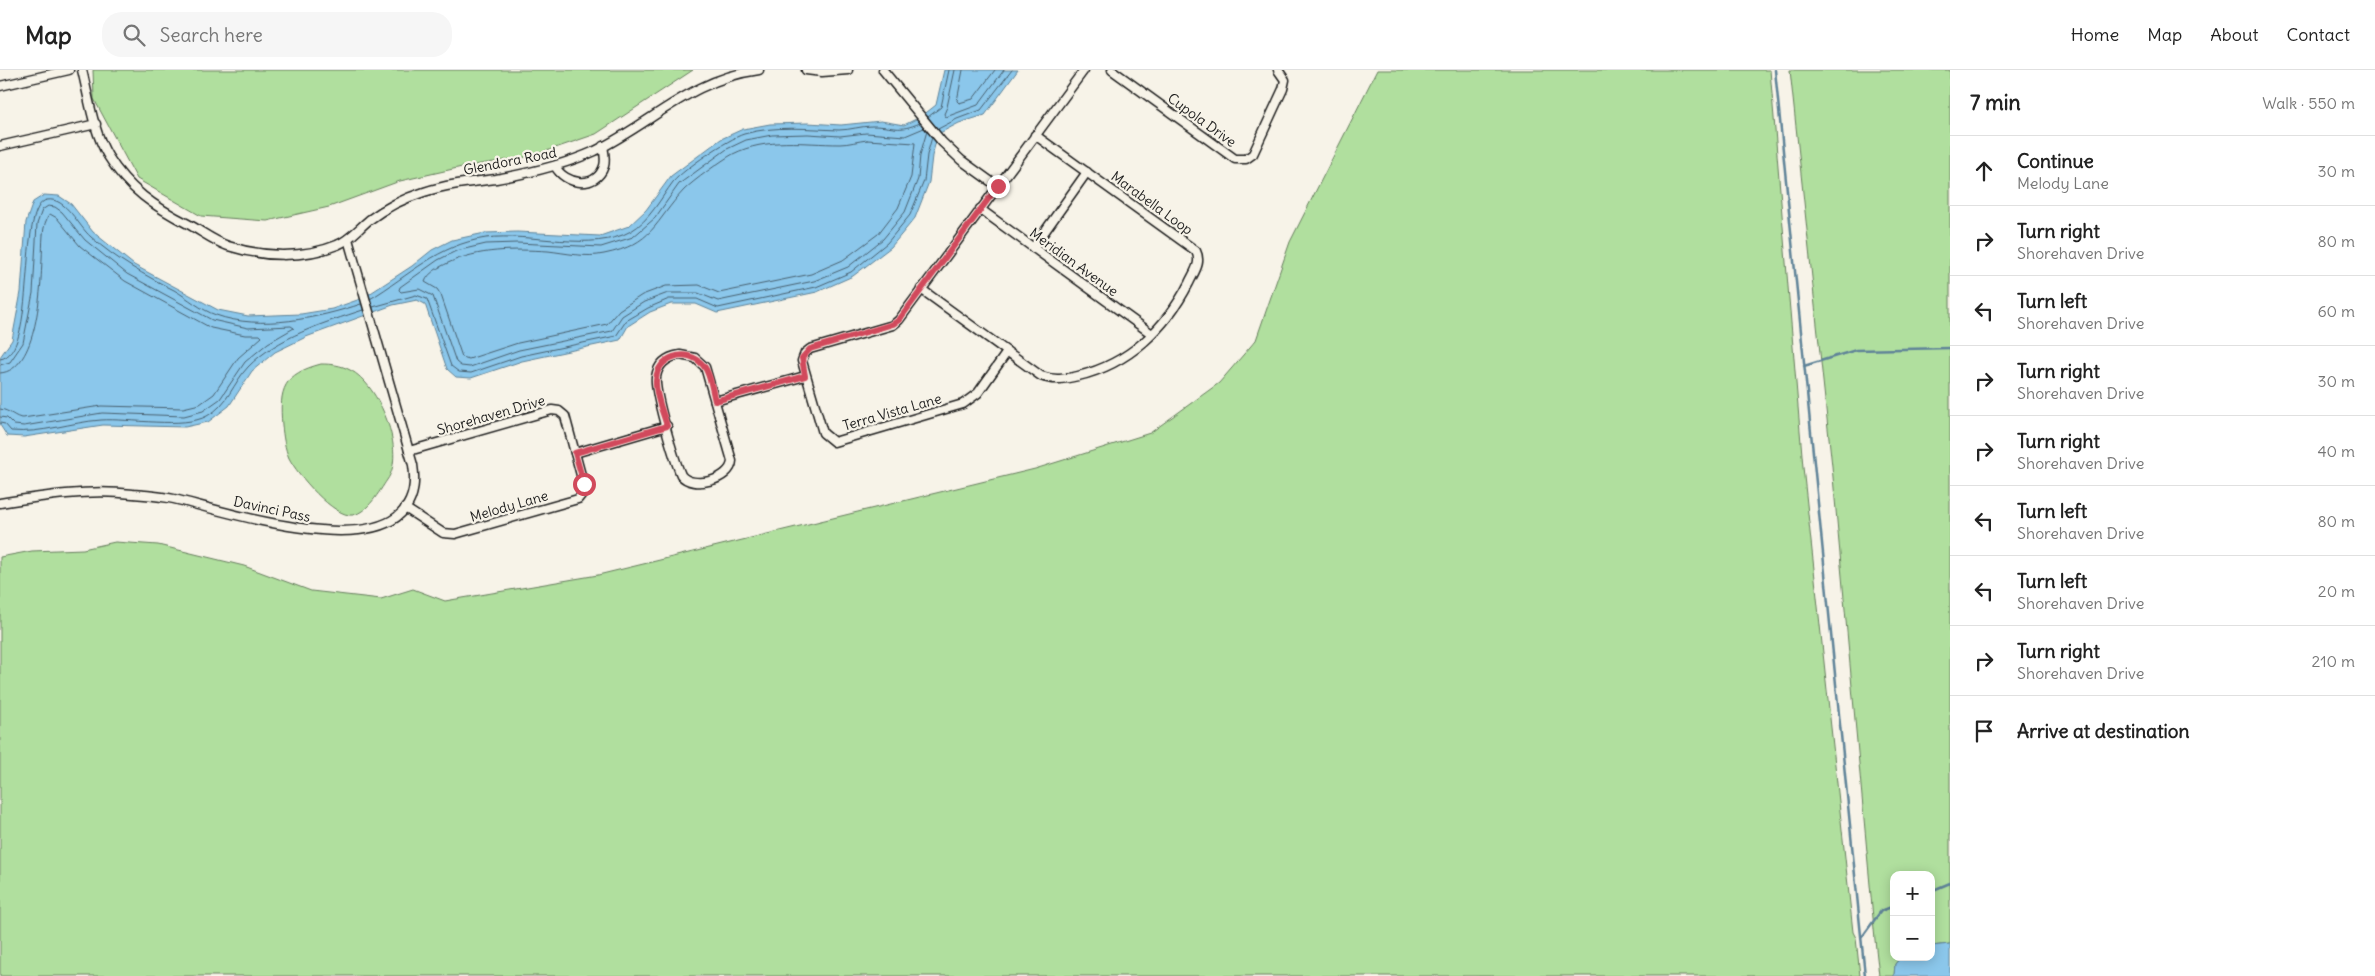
<!DOCTYPE html>
<meta charset="utf-8">
<style>
body{margin:0;font-family:Delius,sans-serif;background:#f6f6f6;color:#222}
.controls{position:absolute;right:15px;bottom:15px;display:grid;overflow:hidden;border-radius:10px;box-shadow:0 2px 12px #0003}
.controls button{width:45px;height:45px;display:grid;place-items:center;padding:0;border:0;border-bottom:1px solid #e0e0e0;background:#fff;color:#222;font:25px sans-serif}
.stop{position:absolute;width:15px;height:15px;margin:-11px;border:4px solid #d1495b;border-radius:50%;background:#fff}
.stop.end{background:#d1495b;border-color:#fff;box-shadow:0 1px 5px #0008}
.list{margin:0;padding:0;list-style:none}
h2{display:flex;justify-content:space-between;align-items:center;height:65px;margin:0;padding:0 20px;font-size:21px}
h2 small{font-size:16px;font-weight:400;color:#767676}
.list li{display:grid;grid-template-columns:32px 1fr auto;gap:15px;align-items:center;box-sizing:border-box;height:70px;padding:0 20px;border-top:1px solid #e0e0e0}
.list b{display:block;font-size:19px;white-space:nowrap}
.list p{margin:0;font-size:16px;white-space:nowrap;color:#767676}
.list em{font-size:16px;font-style:normal;color:#767676}
.icon{flex:none;width:28px;height:28px;fill:none;stroke:currentColor;stroke-width:2;stroke-linecap:round;stroke-linejoin:round}
.map{position:relative;flex:none;width:1950px;height:906px;overflow:hidden}
header{display:flex;align-items:center;gap:30px;box-sizing:border-box;height:70px;padding:0 25px;background:#fff;border-bottom:1px solid #e0e0e0}
header strong{font-size:24px}
nav{display:flex;gap:28px;margin-inline-start:auto;font-size:18px}
.search{width:350px;height:45px;background:#f6f6f6;display:flex;align-items:center;gap:12px;box-sizing:border-box;padding:0 18px;border-radius:20px;color:#767676;font-size:19px}
main{display:flex}
aside{flex:1;background:#fff}
.map>svg:first-child{display:block}
.green{fill:#b0df9e;stroke:#667e5d}
.water{fill:#8bc7eb;stroke:#5f8398}
.lines{fill:none;stroke-linecap:round;stroke-linejoin:round}
.shore{stroke:#48606f;stroke-width:1}
.stream{stroke:#5f8398;stroke-width:2.5}
.street-casing{stroke:#1c1c1c;stroke-width:11}
.street{stroke:#f7f3e8;stroke-width:8}
.route{stroke:#d1495b;stroke-width:6}
.labels{text-anchor:middle;stroke-width:4.5;stroke-linejoin:round;paint-order:stroke}
.street-label{font-size:14px;fill:#1c1c1c;stroke:#f7f3e8}
</style>
<header>
<strong>Map</strong>
<div class="search"><svg class="icon" aria-label="search" viewBox="0 0 24 24"><circle cx="10" cy="10" r="6"/><path d="M15 15l6 6"/></svg>Search here</div>
<nav><a>Home</a><a>Map</a><a>About</a><a>Contact</a></nav>
</header>
<main>
<div class="map">
<svg width="1950" height="906" viewBox="0 0 1950 906">
<rect width="100%" height="100%" fill="#f7f3e8"/>
<filter id="ink" filterUnits="userSpaceOnUse"><feTurbulence type="fractalNoise" baseFrequency=".02" numOctaves="2"/><feDisplacementMap in="SourceGraphic" scale="10" xChannelSelector="R" yChannelSelector="G"/><feConvolveMatrix kernelMatrix="1 2 1 2 8 2 1 2 1" color-interpolation-filters="sRGB"/></filter>
<g filter="url(#ink)">
<g class="green">
<path d="M93,0H693L596,64L532,86L462,97L400,111L329,137L267,151L201,146L137,109L94,29Z"/>
<path d="M1377,0H1770L1803,397L1853,862L1856,868L1860,906H0V487L32,481L83,479L115,472L158,475L244,496L311,521L381,529L413,519L445,531L598,505L1035,399L1150,363L1219,313L1256,270L1290,172Z"/>
<path d="M1790,0H1950V874L1931,876V805H1894V887H1901L1895,894L1894,906H1879L1875,870L1832,396Z"/>
<path d="M321,294C331,294 341,295 350,300C379,314 407,383 387,410C379,422 368,442 353,445C334,448 297,404 289,388C285,379 283,366 282,355C279,319 283,304 321,294Z"/>
</g>
<g class="water">
<path d="M944,0H1018L985,45L959,53L938,64L932,86L929,112L915,148L891,177L853,206L817,222L717,243L696,234H671L650,242L628,256L620,270L522,291L471,308L456,307L447,299L425,234L417,230L393,235L306,267L275,282L252,301L229,336L208,352L185,357L103,355L24,367L7,366L0,355V287L12,270L21,222L26,152L33,132L44,125L59,126L71,134L93,162L134,195L218,240L248,246L301,244L332,239L363,228L412,196L432,180L452,170L485,163L517,162L600,166L629,156L646,140L671,106L721,69L743,59L770,54L808,53L841,55L881,51L904,55L922,46L936,35Z"/>
<path d="M1950,874V906H1894L1895,894L1901,887H1931V876Z"/>
</g>
<g class="lines">
<g class="shore">
<path d="M955,0L947,37L944,44L946,47L978,35L1004,0"/>
<path d="M963,0L957,31L959,33L973,29L995,0"/>
<path d="M928,47L941,37L949,0"/>
<path d="M924,58L905,66L866,63L840,66L808,64L772,65L746,70L727,79L679,114L655,148L633,167L601,177L517,173L486,174L456,181L438,190L400,217L399,220L401,222L419,219L433,226L456,292L461,296L470,297L519,280L612,261L622,246L644,232L668,223H698L718,231L814,211L848,197L883,169L905,142L918,109L920,85L927,61"/>
<path d="M938,59L957,49L981,40L1012,0"/>
<path d="M867,70L915,73L911,107L898,138L878,164L843,190L811,204L719,223L699,215L666,216L642,225L619,240L607,254L518,273L469,289L462,287L441,225L437,219L425,212C428,203 439,197 448,193C478,179 514,179 548,181C566,183 586,188 604,184C654,174 654,152 684,120C693,111 722,90 733,84C767,67 804,74 840,74C849,74 858,71 867,70Z"/>
<path d="M370,229C410,205 438,175 486,168C530,162 593,183 631,161C649,151 661,128 673,112C684,99 728,69 744,64C775,55 807,59 839,60C850,60 861,56 872,56C895,56 897,63 920,53"/>
<path d="M373,237L416,225L427,229L451,296L459,302L471,303L521,286L616,266L626,251L648,238L669,229H697L718,238L816,217L851,202L887,173L910,145L924,111L927,85L932,67"/>
<path d="M0,289C39,285 16,135 47,130C66,127 78,156 91,167C117,190 144,205 174,220C188,228 201,240 216,245C260,261 319,248 361,234"/>
<path d="M0,295L10,292L23,273L33,223L37,154L42,140L48,136L55,137L62,142L85,170L127,204L212,250L248,258L291,256L294,258L268,273L245,292L220,329L203,341L184,346L102,343L24,356L14,355L7,348L0,347"/>
<path d="M0,303C38,301 41,216 42,189C43,175 41,154 50,144L57,148L80,176L125,211L211,258L245,265H260L262,267L238,288L214,324L200,334L183,338L101,336L23,348C15,348 10,340 0,339"/>
<path d="M0,353L5,354L11,361C41,364 71,352 101,350C129,348 184,359 207,346C228,335 233,313 248,297C277,267 324,253 363,240"/>
</g>
<g class="stream">
<path d="M1775,0L1865,906"/>
<path d="M1804,296L1856,280L1950,278"/>
<path d="M1931,821L1950,813"/>
<path d="M1862,867L1881,841L1894,836"/>
</g>
<g class="street-casing">
<g id="street">
<path d="M82,0C89,28 93,61 108,86C128,119 155,137 188,154C201,161 214,171 228,176C262,187 303,189 337,175C350,170 358,159 369,150C385,138 405,128 424,122C448,114 472,112 496,109C530,103 564,95 595,81C654,52 691,9 759,0"/>
<path d="M806,0L822,2L848,0"/>
<path d="M883,0L942,72L961,90L997,116"/>
<path d="M1112,0L1235,89H1246L1253,84L1283,19L1285,10L1278,0"/>
<path d="M0,16L69,0"/>
<path d="M0,76L96,54"/>
<path d="M555,96C565,115 596,120 604,96C606,90 604,82 603,76"/>
<path d="M980,139L1152,264"/>
<path d="M1033,178L1087,102"/>
<path d="M921,219L1041,306C1054,311 1065,309 1078,306C1129,294 1166,258 1189,213C1194,202 1202,193 1196,181L1035,65"/>
<path d="M1007,282L978,323L963,334L834,372L823,363L802,291L805,283L810,279L893,255L899,250L1084,0"/>
<path d="M680,285L695,288L705,297L732,391C731,410 692,420 681,405C674,389 654,322 656,307C658,294 667,287 680,285Z"/>
<path d="M715,331L805,306"/>
<path d="M575,383L667,356"/>
<path d="M0,433C44,426 88,419 133,424C146,425 161,426 174,429C227,441 431,511 413,395L348,169"/>
<path d="M405,438L443,463L455,464L578,429L585,420L565,346L559,341L552,340L409,381"/>
</g>
</g>
<use href="#street" class="street"/>
</g>
</g>
<g class="lines" filter="url(#ink)">
<path class="route" d="M584,414L575,383L667,356C663,342 655,325 656,311C656,287 687,276 703,295C711,304 712,320 715,331L805,306L802,288L810,279L893,254L899,250L998,116"/>
</g>
<g class="labels">
<g class="street-label">
<text transform="translate(1202 50) rotate(36)" y="5">Cupola Drive</text>
<text transform="translate(510 91) rotate(-11)" y="5">Glendora Road</text>
<text transform="translate(1152 133) rotate(36)" y="5">Marabella Loop</text>
<text transform="translate(1074 192) rotate(36)" y="5">Meridian Avenue</text>
<text transform="translate(892 342) rotate(-16)" y="5">Terra Vista Lane</text>
<text transform="translate(491 345) rotate(-16)" y="5">Shorehaven Drive</text>
<text transform="translate(509 436) rotate(-16)" y="5">Melody Lane</text>
<text transform="translate(272 439) rotate(12)" y="5">Davinci Pass</text>
</g>
</g>
</svg>
<div class="controls">
<button>+</button>
<button>−</button>
</div>
<div class="stop" style="left:584px;top:414px"></div>
<div class="stop end" style="left:998px;top:116px"></div>
</div>
<aside>
<h2>7 min<small>Walk · 550 m</small></h2>
<ul class="list">
<li><svg class="icon" aria-label="ahead" viewBox="0 0 24 24"><path d="M12 20V5M6 11l6-6 6 6"/></svg><div><b>Continue</b><p>Melody Lane</p></div><em>30 m</em></li>
<li><svg class="icon" aria-label="right" viewBox="0 0 24 24"><path d="M7 20v-9h11M14 6l5 5-5 5"/></svg><div><b>Turn right</b><p>Shorehaven Drive</p></div><em>80 m</em></li>
<li><svg class="icon" aria-label="left" viewBox="0 0 24 24"><path d="M17 20v-9H6M10 6l-5 5 5 5"/></svg><div><b>Turn left</b><p>Shorehaven Drive</p></div><em>60 m</em></li>
<li><svg class="icon" aria-label="right" viewBox="0 0 24 24"><path d="M7 20v-9h11M14 6l5 5-5 5"/></svg><div><b>Turn right</b><p>Shorehaven Drive</p></div><em>30 m</em></li>
<li><svg class="icon" aria-label="right" viewBox="0 0 24 24"><path d="M7 20v-9h11M14 6l5 5-5 5"/></svg><div><b>Turn right</b><p>Shorehaven Drive</p></div><em>40 m</em></li>
<li><svg class="icon" aria-label="left" viewBox="0 0 24 24"><path d="M17 20v-9H6M10 6l-5 5 5 5"/></svg><div><b>Turn left</b><p>Shorehaven Drive</p></div><em>80 m</em></li>
<li><svg class="icon" aria-label="left" viewBox="0 0 24 24"><path d="M17 20v-9H6M10 6l-5 5 5 5"/></svg><div><b>Turn left</b><p>Shorehaven Drive</p></div><em>20 m</em></li>
<li><svg class="icon" aria-label="right" viewBox="0 0 24 24"><path d="M7 20v-9h11M14 6l5 5-5 5"/></svg><div><b>Turn right</b><p>Shorehaven Drive</p></div><em>210 m</em></li>
<li><svg class="icon" aria-label="arrive" viewBox="0 0 24 24"><path d="M6 21V4h12l-3 4 3 4H6"/></svg><div><b>Arrive at destination</b></div></li>
</ul>
</aside>
</main>
